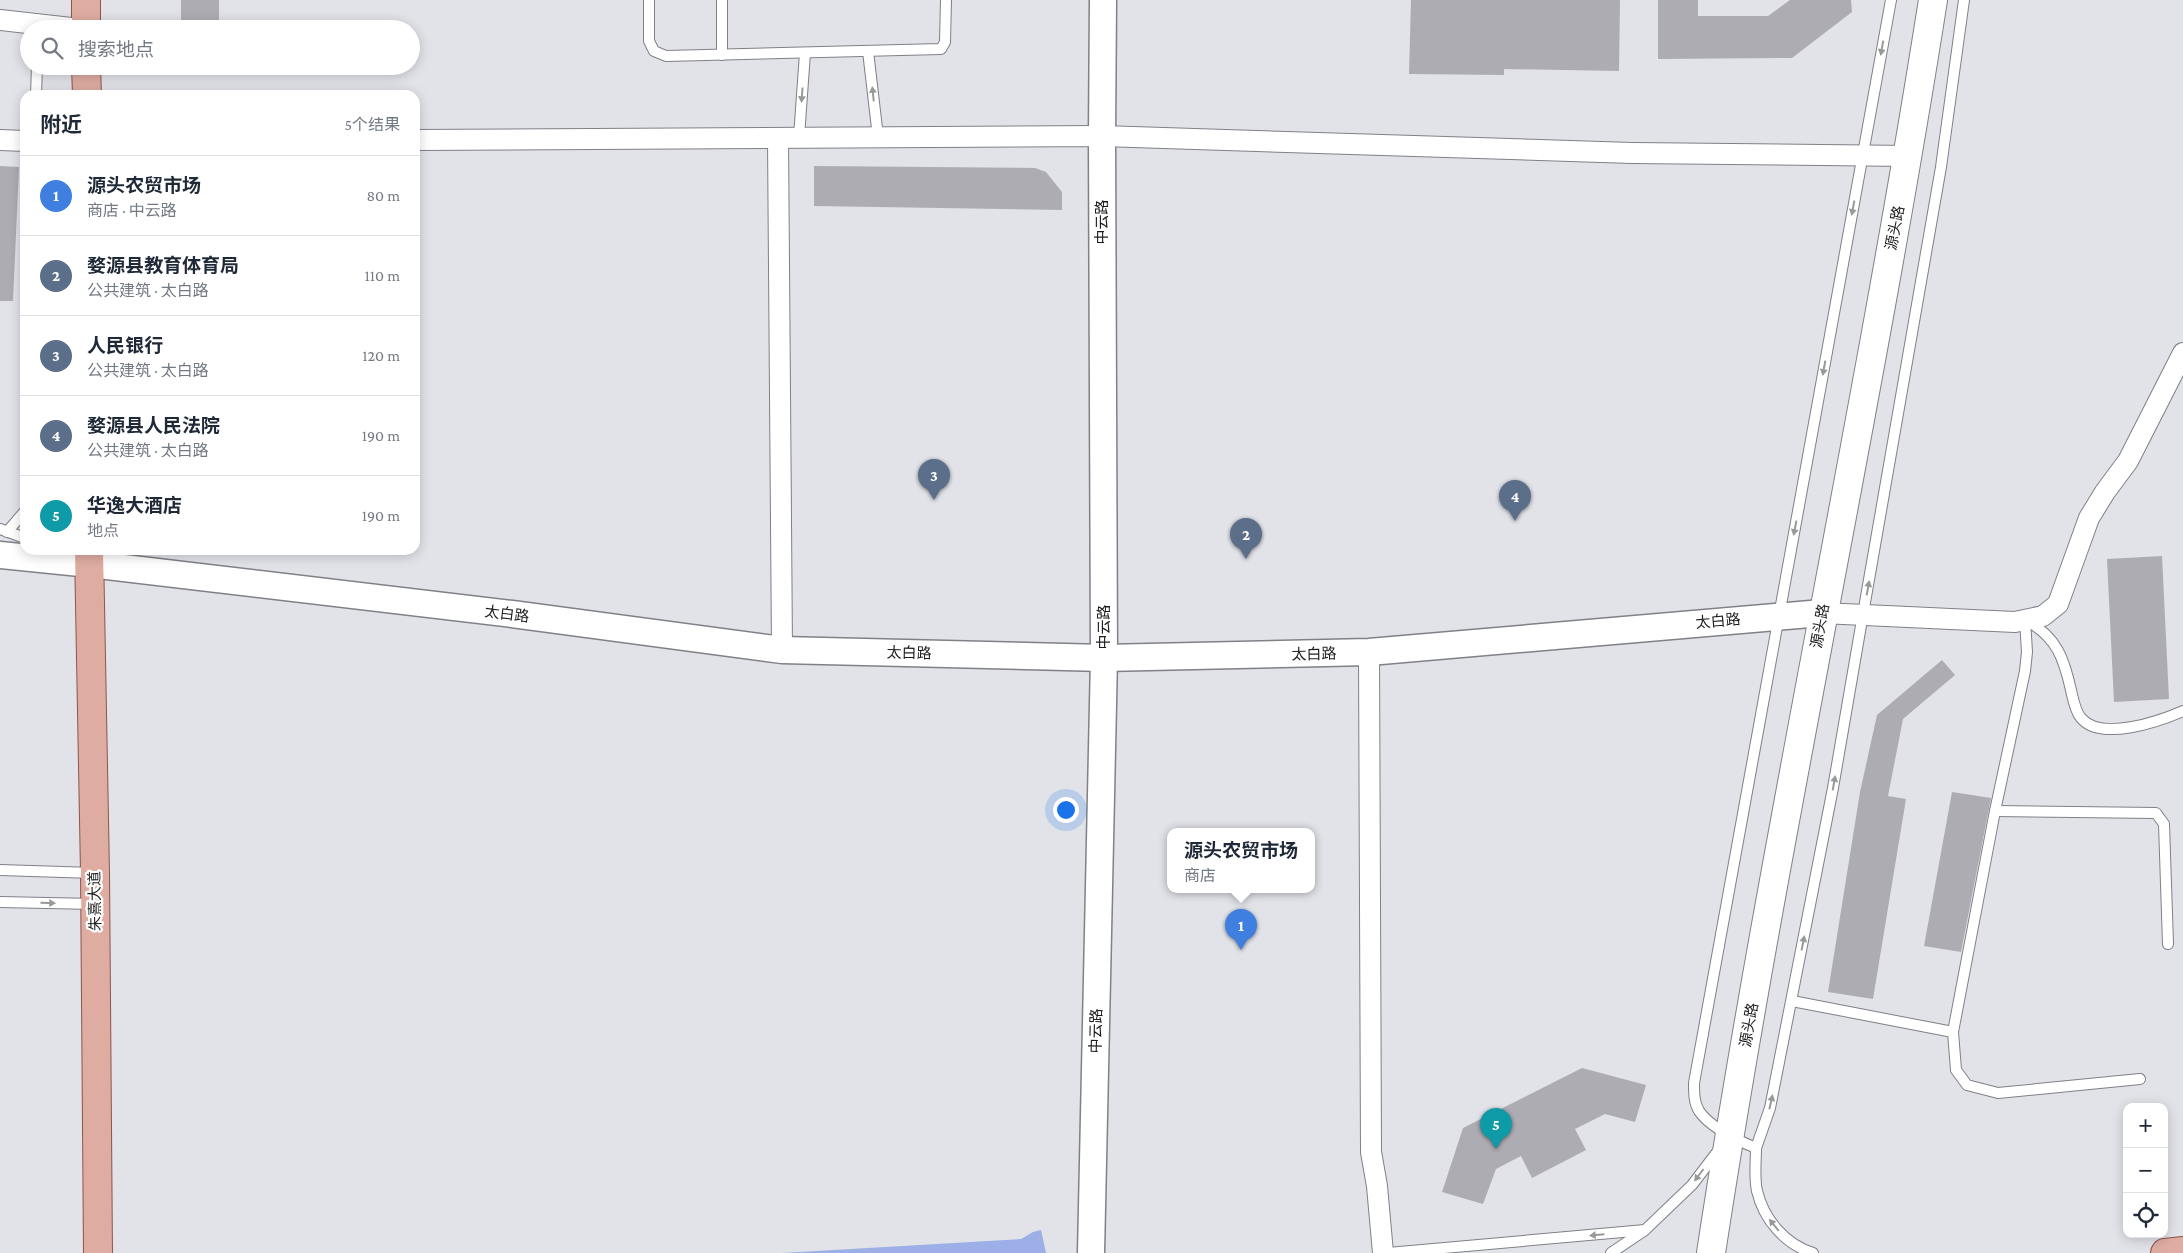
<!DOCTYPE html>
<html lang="zh">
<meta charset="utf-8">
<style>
body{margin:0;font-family:"Crimson Pro","Noto Sans SC",serif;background:#f2f2f3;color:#1f2937}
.controls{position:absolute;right:15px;bottom:15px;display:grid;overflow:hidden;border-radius:10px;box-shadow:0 2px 12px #0003}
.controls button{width:45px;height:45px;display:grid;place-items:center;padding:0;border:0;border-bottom:1px solid #e0e1e3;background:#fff;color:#1f2937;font:25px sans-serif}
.you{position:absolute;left:1065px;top:809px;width:18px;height:18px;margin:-12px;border:4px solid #fff;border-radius:50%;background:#1a73e8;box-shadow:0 0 0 8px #1a73e833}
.badge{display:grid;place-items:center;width:32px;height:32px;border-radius:50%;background:#0f766e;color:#fff;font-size:16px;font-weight:700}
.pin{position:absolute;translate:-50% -41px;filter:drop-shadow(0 1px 2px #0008)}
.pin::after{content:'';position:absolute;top:26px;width:18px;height:15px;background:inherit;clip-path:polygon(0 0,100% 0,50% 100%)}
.popup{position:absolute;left:1167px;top:828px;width:148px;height:65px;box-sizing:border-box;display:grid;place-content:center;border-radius:10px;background:#fff;filter:drop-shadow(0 1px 4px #0005);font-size:16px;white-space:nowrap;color:#747a83}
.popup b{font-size:19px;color:#1f2937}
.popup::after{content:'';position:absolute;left:50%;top:100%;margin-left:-10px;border:10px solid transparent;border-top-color:#fff}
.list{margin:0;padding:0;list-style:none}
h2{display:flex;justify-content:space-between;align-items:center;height:65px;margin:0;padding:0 20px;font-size:21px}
h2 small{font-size:16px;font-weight:400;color:#747a83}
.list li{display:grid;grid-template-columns:32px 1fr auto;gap:15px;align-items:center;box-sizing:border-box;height:80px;padding:0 20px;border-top:1px solid #e0e1e3}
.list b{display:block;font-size:19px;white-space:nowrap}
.list p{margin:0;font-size:16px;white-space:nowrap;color:#747a83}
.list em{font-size:16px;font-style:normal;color:#747a83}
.icon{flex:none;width:28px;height:28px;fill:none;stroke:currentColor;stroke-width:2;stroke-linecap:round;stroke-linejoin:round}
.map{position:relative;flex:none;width:2183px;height:1253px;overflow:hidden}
.search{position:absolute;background:#fff;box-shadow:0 2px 12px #0003;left:20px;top:20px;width:400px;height:55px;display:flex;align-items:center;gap:12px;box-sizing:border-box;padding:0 18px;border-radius:28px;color:#747a83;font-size:19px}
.panel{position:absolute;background:#fff;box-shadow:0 2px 12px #0003;left:20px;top:90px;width:400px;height:465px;border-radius:15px}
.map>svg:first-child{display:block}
.green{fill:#9cb0e7}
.building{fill:#aeacb3}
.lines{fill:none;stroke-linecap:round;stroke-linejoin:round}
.service-casing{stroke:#7f8187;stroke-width:12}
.minor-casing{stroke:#7f8187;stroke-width:22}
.tertiary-casing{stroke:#7f8187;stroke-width:29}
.secondary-casing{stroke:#7f8187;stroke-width:30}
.primary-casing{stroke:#8b564b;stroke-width:30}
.service{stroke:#fff;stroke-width:10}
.minor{stroke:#fff;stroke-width:20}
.tertiary{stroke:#fff;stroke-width:26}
.secondary{stroke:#fff;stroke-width:28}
.primary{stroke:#deaca1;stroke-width:28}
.oneway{fill:#98999a}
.labels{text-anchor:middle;stroke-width:4.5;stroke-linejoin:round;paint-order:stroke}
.street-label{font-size:15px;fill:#1b1c1e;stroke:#fff}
</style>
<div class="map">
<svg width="2183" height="1253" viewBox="0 0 2183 1253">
<rect width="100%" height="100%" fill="#e1e3e9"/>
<path class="green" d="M1041,1230L1046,1253H782L1021,1239L1033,1232Z"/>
<g class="building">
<rect x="181" y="0" width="38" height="20"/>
<path d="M1411,0H1620L1619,71L1504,69V75L1409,74Z"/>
<path d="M1658,0H1698V16H1768L1790,0H1851L1852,12L1792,58L1658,59Z"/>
<path d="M0,166L19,167L13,301H0Z"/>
<path d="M814,166L1035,168L1046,172L1062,192V210L814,206Z"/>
<path d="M2162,556L2169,699L2114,702L2107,559Z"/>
<path d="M1942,660L1955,675L1903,719L1888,796L1906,799L1873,999L1828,992L1860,792L1877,715Z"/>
<path d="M1952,792L1991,798L1961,952L1924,946Z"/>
<path d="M1582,1068L1646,1085L1635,1122L1605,1114L1575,1129L1586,1150L1532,1178L1521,1156L1496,1169L1483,1204L1442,1192L1463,1128Z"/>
</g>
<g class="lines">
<g class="service-casing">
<g id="service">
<path d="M649,0V41L654,51L666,56L941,49L945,42L946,0"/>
<path d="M868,51L878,137"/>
<path d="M722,55V0"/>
<path d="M36,95L37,66"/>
<path d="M799,137L805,53"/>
<path d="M0,529L25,538"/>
<path d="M7,532L25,511"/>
<path d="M2029,622C2057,638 2064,659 2071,690C2073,699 2075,711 2081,718C2101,742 2160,721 2183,711"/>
<path d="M1995,811L2156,813L2164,824L2168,944"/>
<path d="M0,870L94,873"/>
<path d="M0,902L94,904"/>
<path d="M1792,1001L1953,1032L1956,1070L1967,1085L1998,1093L2140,1079"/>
<path d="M1953,1032L1995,811L2025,671L2027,652L2025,620"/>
<path d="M1756,1148L1770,1108L1833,788L1863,614L1941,167L1964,0"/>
<path d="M1388,1253L1645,1230"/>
<path d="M1611,1253L1645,1230L1692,1185L1721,1147"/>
<path d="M1813,1253C1785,1244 1764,1220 1757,1191C1754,1178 1756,1162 1756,1148C1739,1141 1710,1127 1699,1111C1694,1103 1694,1093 1694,1083L1891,0"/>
</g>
</g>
<g class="minor-casing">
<g id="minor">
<path d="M0,20L80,29"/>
<path d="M778,138L782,650"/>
<path d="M0,140L25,141"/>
<path d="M415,140L1102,136L1632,153L1909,156"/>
<path d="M1822,613L2015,622L2043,616L2058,604L2089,518L2105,492L2128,461L2183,353"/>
<path d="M1369,652L1371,1152L1377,1186L1383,1253"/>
</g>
</g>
<g class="tertiary-casing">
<g id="tertiary">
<path d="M0,555L90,564L512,614L782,650L1104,658L1369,652L1822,613"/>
<path d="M1091,1253L1104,658L1102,136L1103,0"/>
</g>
</g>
<g class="secondary-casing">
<path id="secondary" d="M1711,1253C1775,834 1867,419 1933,0"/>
</g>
<g class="primary-casing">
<g id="primary">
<path d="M86,0V29"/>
<path d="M86,66L87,95"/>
<path d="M89,550L95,873L98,1253"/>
<path d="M2165,1253L2183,1251"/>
</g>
</g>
<use href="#service" class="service"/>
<use href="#minor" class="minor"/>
<use href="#tertiary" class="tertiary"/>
<use href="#secondary" class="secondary"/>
<use href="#primary" class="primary"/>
</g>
<defs><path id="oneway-solid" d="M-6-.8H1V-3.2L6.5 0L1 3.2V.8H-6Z" transform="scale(1.25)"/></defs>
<g class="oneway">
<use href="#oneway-solid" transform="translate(1882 48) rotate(100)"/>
<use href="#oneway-solid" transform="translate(873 94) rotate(-96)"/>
<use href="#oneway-solid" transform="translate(802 95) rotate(94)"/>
<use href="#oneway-solid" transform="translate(1853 208) rotate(100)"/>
<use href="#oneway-solid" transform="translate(1824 368) rotate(100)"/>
<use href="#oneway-solid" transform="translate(1795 528) rotate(101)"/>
<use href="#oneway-solid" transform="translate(1868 588) rotate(-80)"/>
<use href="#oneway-solid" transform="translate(1834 783) rotate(-80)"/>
<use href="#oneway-solid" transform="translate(48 903) rotate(1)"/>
<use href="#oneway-solid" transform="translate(1803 943) rotate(-79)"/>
<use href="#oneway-solid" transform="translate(1771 1102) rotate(-77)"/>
<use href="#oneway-solid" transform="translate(1699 1175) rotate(127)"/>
<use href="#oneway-solid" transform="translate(1774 1225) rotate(-129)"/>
<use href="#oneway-solid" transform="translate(1597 1235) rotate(175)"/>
</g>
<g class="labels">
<g class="street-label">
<text transform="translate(1102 222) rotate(-90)" y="5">中云路</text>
<text transform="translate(1895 228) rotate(-79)" y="5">源头路</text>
<text transform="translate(507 614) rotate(7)" y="5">太白路</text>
<text transform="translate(1718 621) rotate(-5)" y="5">太白路</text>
<text transform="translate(1820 626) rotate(-80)" y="5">源头路</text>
<text transform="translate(1104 627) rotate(-90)" y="5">中云路</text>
<text transform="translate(909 653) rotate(1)" y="5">太白路</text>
<text transform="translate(1314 654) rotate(-1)" y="5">太白路</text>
<text transform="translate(95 901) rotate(-91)" y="5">朱熹大道</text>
<text transform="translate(1749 1025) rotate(-80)" y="5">源头路</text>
<text transform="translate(1096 1031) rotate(-89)" y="5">中云路</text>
</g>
</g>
</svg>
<div class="controls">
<button>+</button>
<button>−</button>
<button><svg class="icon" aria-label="locate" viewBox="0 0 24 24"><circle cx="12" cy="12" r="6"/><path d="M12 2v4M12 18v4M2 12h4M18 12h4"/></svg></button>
</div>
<div class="you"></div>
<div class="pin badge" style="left:1241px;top:950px;background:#3f7fe0">1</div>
<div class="popup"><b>源头农贸市场</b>商店</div>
<div class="pin badge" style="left:1246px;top:559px;background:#5c6f8a">2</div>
<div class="pin badge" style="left:934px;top:500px;background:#5c6f8a">3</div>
<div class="pin badge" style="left:1515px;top:521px;background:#5c6f8a">4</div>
<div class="pin badge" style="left:1496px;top:1149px;background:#0f9aa8">5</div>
<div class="search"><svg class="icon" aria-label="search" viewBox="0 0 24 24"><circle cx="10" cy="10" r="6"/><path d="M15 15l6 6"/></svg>搜索地点</div>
<section class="panel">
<h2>附近<small>5个结果</small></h2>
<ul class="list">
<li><span class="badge" style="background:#3f7fe0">1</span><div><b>源头农贸市场</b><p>商店 · 中云路</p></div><em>80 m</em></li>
<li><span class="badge" style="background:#5c6f8a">2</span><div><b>婺源县教育体育局</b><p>公共建筑 · 太白路</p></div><em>110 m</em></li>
<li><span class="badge" style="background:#5c6f8a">3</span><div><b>人民银行</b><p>公共建筑 · 太白路</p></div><em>120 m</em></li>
<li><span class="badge" style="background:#5c6f8a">4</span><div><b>婺源县人民法院</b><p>公共建筑 · 太白路</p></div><em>190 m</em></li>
<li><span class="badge" style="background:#0f9aa8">5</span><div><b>华逸大酒店</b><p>地点</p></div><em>190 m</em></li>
</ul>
</section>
</div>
